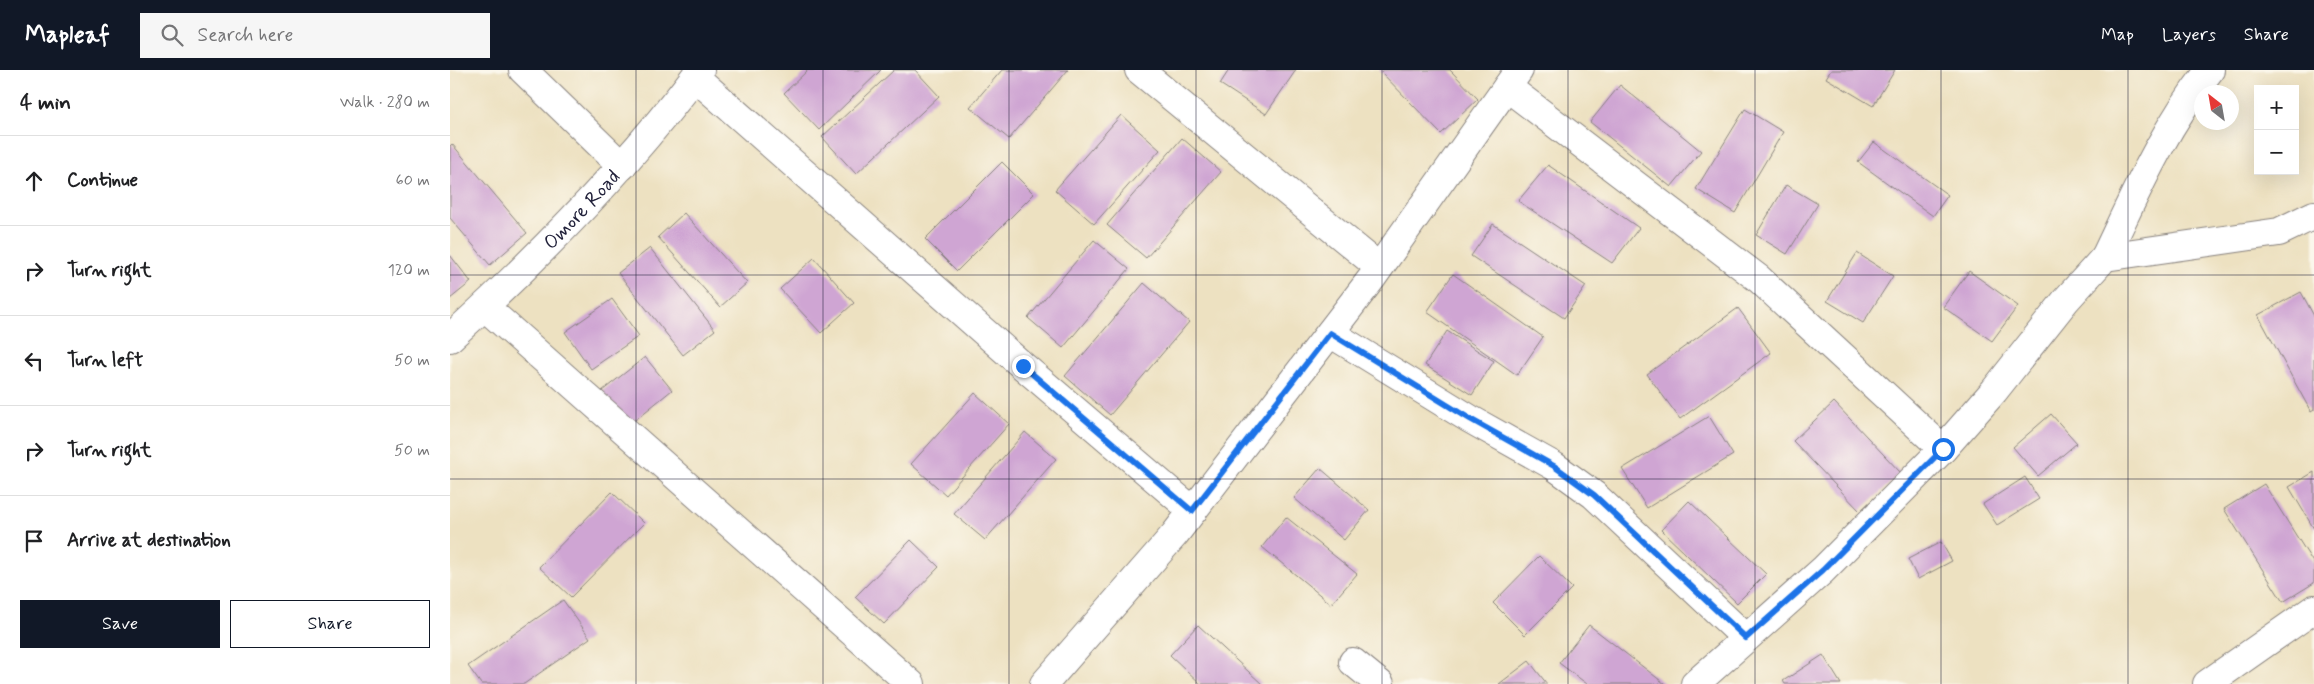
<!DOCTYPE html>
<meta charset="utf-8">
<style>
body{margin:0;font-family:Mynerve,sans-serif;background:#f6f6f6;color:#202124}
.controls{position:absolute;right:15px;top:15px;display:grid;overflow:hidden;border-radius:0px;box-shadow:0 5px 20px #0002}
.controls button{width:45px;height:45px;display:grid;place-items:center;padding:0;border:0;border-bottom:1px solid #e0e0e0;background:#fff;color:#202124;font:25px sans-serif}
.compass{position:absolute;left:1744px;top:15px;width:45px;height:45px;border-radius:50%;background:#fff;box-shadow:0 5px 20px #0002;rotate:329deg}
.stop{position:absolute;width:15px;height:15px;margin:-11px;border:4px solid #1a73e8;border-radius:50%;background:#fff}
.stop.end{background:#1a73e8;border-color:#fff;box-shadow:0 1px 5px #0008}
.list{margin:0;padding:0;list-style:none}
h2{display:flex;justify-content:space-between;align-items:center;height:65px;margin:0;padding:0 20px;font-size:21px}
h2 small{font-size:16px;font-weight:400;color:#757577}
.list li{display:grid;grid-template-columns:32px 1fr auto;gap:15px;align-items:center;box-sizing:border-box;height:90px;padding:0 20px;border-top:1px solid #e0e0e0}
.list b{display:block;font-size:19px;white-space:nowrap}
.list em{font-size:16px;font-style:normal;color:#757577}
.actions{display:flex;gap:10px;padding:15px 20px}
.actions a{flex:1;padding:11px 0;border:1px solid #111827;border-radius:0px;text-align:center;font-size:18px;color:#111827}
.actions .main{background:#111827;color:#fff}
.icon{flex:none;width:28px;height:28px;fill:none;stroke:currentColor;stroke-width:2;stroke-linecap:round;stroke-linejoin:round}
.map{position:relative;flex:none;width:1864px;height:614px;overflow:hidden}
header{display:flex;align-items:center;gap:30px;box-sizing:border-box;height:70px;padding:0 25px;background:#111827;color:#fff}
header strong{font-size:24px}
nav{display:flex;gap:28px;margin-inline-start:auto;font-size:18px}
.search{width:350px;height:45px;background:#f6f6f6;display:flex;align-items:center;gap:12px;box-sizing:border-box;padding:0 18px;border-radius:0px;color:#757577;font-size:19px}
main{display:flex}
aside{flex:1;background:#fff}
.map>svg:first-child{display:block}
.building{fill:#cfa5d3}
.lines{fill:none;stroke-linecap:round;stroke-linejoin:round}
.minor-casing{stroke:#88827e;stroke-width:30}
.minor{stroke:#fff;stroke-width:28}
.route{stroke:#1a73e8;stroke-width:6}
.grid{fill:none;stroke:#22223b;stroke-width:1;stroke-opacity:0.55}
.labels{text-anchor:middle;stroke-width:4.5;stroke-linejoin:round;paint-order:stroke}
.street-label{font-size:20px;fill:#22223b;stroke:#fbf7ec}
</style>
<header>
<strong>Mapleaf</strong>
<div class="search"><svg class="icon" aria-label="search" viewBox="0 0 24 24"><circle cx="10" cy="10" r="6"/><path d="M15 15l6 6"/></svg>Search here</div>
<nav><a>Map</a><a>Layers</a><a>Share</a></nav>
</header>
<main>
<aside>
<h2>4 min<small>Walk · 280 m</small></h2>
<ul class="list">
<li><svg class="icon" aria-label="ahead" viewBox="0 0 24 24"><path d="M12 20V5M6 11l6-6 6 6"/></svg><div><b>Continue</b></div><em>60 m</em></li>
<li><svg class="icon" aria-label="right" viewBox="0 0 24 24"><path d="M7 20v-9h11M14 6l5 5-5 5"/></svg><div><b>Turn right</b></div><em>120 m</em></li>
<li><svg class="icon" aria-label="left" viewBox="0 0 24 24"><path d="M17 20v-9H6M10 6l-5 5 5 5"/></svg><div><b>Turn left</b></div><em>50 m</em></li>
<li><svg class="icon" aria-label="right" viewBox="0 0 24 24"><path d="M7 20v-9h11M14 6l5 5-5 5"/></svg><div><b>Turn right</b></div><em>50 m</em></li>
<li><svg class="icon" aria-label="arrive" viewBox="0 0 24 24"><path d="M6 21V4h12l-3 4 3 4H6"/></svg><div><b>Arrive at destination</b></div></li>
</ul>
<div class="actions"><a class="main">Save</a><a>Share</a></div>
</aside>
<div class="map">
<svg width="1864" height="614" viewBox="0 0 1864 614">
<rect width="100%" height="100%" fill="#fbf7ec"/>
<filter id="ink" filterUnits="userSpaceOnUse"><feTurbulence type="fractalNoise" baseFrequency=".02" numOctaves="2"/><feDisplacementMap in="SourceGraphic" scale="10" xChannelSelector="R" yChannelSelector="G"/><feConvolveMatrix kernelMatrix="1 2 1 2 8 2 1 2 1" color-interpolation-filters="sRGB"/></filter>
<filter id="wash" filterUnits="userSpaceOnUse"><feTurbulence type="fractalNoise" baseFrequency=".0096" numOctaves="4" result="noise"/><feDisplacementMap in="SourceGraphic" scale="20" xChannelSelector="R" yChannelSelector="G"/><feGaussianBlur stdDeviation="1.12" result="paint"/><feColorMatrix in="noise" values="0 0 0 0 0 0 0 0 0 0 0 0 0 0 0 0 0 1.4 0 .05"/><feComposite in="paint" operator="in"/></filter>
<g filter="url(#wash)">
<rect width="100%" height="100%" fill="#ede1c1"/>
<g id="blocks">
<g class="building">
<path d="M358,0H431L369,60L334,23Z"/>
<path d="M444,0H465L489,26L406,104L372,67Z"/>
<path d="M552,0H618L559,69L520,37Z"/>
<path d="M779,0H846L816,44L770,14Z"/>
<path d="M929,0H1000L1028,29L991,64Z"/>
<path d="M1381,0H1445L1423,36L1376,8Z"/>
<path d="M1170,15L1251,81L1221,117L1140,52Z"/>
<path d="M1295,39L1333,62L1285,143L1246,119Z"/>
<path d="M671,45L710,80L644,154L605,120Z"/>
<path d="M732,68L771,102L696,188L657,155Z"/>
<path d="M1424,72L1498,125L1483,146L1408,92Z"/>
<path d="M2,74L77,163L40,195L0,148V76Z"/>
<path d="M552,92L584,124L507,201L475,169Z"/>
<path d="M1098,95L1189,158L1162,193L1068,131Z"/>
<path d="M1336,115L1368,134L1337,184L1306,165Z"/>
<path d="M234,143L297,213L270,237L208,167Z"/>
<path d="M1043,154L1136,216L1114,248L1021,186Z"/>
<path d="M644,170L679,199L613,278L578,248Z"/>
<path d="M200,178L265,260L233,285L168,203Z"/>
<path d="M1407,183L1443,206L1413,253L1377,231Z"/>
<path d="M0,185L21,212L0,229Z"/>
<path d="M364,188L404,233L371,263L330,219Z"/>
<path d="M1519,201L1568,236L1542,271L1493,237Z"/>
<path d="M1003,204L1093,267L1067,305L977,242Z"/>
<path d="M694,213L739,252L660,345L615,306Z"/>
<path d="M1851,222L1864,246V340L1861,342L1808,245Z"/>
<path d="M162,229L189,266L141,299L115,262Z"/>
<path d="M1288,238L1321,283L1230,349L1197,304Z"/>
<path d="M997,261L1044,291L1022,325L975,295Z"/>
<path d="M195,287L222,320L179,355L152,321Z"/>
<path d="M525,323L559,354L496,425L461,394Z"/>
<path d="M1384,332L1451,403L1410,441L1343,371Z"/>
<path d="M1601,344L1627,373L1588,406L1563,377Z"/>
<path d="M1259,346L1283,385L1197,438L1172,399Z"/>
<path d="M575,362L606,389L535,470L504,444Z"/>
<path d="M870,398L919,440L894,470L844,428Z"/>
<path d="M1864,402V459L1839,417Z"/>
<path d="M1575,407L1589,429L1547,455L1533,434Z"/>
<path d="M1814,414L1864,494V513L1833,532L1774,439Z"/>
<path d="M162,422L194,453L121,527L89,497Z"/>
<path d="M1239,431L1316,504L1287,533L1211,460Z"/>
<path d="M836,447L907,504L881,534L812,477Z"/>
<path d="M461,470L489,497L434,554L405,527Z"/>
<path d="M1491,472L1502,491L1468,509L1458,489Z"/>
<path d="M1089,486L1122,518L1075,565L1043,533Z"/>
<path d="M113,530L140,568L74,614H31L18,596Z"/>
<path d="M748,555L812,614H751L720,585Z"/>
<path d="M1139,555L1215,614H1137L1109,593Z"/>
<path d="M1373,585L1391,614H1335L1333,611Z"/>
<path d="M1079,591L1097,614H1049Z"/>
</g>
</g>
</g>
<g filter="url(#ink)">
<use href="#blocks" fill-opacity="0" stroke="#88827e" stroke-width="1"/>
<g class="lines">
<g class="minor-casing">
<g id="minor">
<path d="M73,0L172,96"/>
<path d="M689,0L929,197"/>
<path d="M245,7L573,296L743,441"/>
<path d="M1057,17L1309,209L1493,379"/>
<path d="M1655,187C1686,122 1715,56 1760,0"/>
<path d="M35,237L461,614"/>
<path d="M880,263L1020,349L1104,396L1144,425L1296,568"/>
<path id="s1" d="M0,268C89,187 178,96 250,0"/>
<path d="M903,592L930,614"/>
<path d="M594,614L725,464L922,208L1069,0"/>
<path d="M1245,614L1373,500L1493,379L1544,321L1616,230L1655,187L1829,162L1864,145"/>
<path d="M1757,614L1864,539"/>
</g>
</g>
<use href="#minor" class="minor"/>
</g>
</g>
<g class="lines" filter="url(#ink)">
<path class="route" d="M573,296L742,441L880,263L1020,349L1104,396L1144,425L1296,568L1373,500L1493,379"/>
</g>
<path class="grid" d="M186,0V614M373,0V614M559,0V614M746,0V614M932,0V614M1118,0V614M1305,0V614M1491,0V614M1678,0V614M0,205H1864M0,409H1864"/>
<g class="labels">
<g class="street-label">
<text dy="7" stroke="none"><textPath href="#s1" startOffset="184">Omore Road</textPath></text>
</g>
</g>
</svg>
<div class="controls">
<button>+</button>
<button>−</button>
</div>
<svg class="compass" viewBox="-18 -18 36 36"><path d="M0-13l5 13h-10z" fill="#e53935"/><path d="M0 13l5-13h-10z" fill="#757577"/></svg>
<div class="stop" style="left:1493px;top:379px"></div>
<div class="stop end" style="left:573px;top:296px"></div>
</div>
</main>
